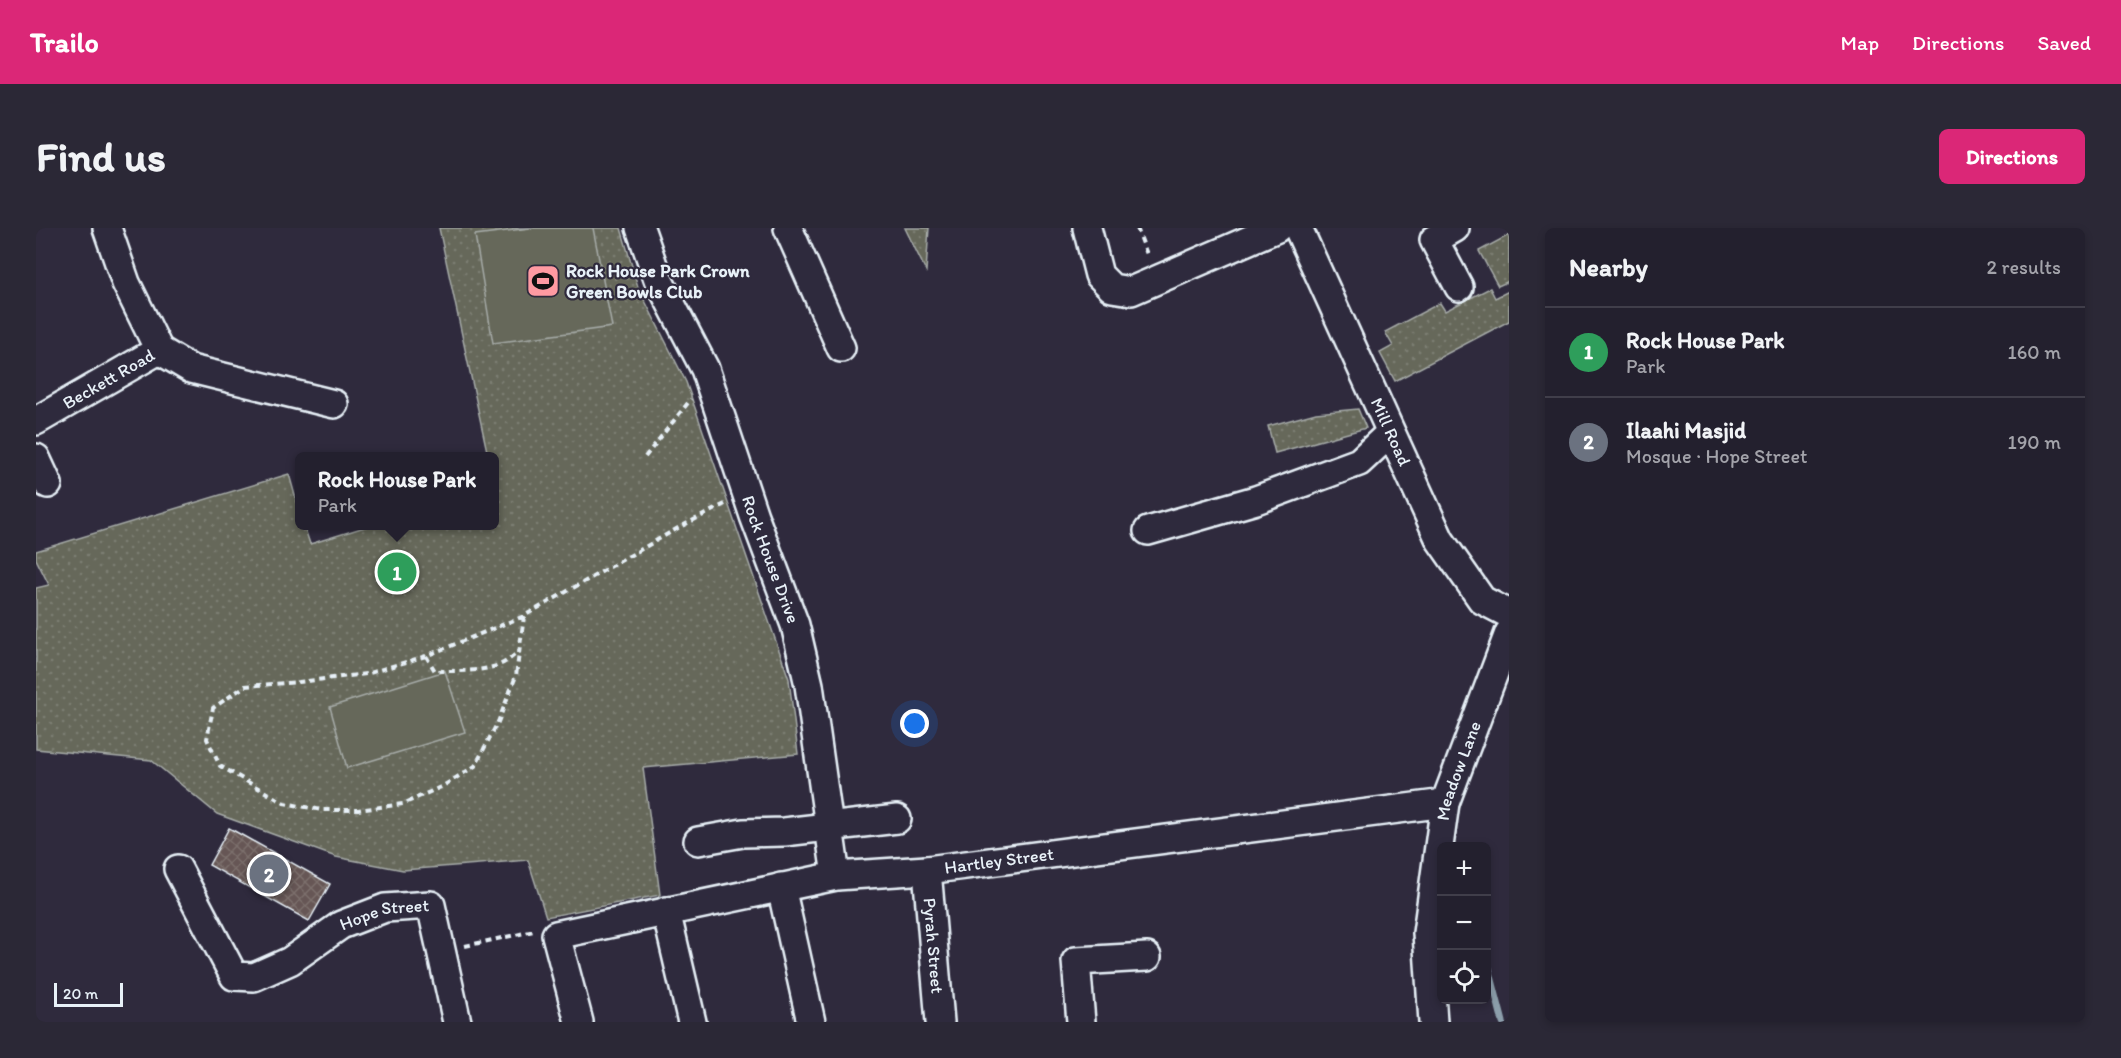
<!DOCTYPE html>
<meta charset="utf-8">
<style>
body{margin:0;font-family:Itim,sans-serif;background:#2b2836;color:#f1f3f6}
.controls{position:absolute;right:18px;bottom:18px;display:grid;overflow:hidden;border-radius:9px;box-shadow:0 3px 9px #0003}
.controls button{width:54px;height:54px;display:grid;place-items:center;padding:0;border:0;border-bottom:2px solid #403e4a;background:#23202e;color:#f1f3f6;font:30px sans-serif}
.scale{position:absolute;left:18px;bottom:15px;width:69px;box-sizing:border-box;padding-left:6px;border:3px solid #e8f1f8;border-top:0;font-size:16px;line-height:21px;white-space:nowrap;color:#e8f1f8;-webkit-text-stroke:4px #2f2a3d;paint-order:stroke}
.you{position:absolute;left:879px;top:496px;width:21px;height:21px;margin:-15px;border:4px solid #fff;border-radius:50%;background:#1a73e8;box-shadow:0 0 0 9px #1a73e833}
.badge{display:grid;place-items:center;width:39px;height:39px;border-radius:50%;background:#db2777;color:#fff;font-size:20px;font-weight:700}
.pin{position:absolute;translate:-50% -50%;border:3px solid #fff;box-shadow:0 2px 6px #0006}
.popup{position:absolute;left:259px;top:224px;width:204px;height:78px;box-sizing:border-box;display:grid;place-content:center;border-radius:9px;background:#23202e;filter:drop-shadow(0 2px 4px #0005);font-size:20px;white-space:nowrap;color:#a3a3aa}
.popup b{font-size:22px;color:#f1f3f6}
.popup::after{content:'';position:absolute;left:50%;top:100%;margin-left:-12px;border:12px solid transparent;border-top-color:#23202e}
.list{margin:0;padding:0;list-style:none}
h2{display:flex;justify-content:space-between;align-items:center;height:78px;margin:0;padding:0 24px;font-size:26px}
h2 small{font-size:20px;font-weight:400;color:#a3a3aa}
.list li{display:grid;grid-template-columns:39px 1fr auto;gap:18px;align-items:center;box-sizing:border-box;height:90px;padding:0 24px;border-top:2px solid #403e4a}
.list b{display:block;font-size:22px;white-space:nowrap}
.list p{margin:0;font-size:20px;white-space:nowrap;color:#a3a3aa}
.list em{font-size:20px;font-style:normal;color:#a3a3aa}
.icon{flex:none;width:33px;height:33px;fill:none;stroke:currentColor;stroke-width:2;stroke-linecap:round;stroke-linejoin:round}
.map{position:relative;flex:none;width:1473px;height:794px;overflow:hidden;border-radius:9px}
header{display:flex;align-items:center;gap:36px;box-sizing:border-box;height:84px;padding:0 30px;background:#db2777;color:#fff}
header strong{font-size:28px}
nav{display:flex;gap:33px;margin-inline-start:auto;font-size:21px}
.intro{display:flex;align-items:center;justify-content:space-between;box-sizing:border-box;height:144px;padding:0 36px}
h1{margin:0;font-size:42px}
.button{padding:15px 27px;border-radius:9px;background:#db2777;color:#fff;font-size:21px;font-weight:700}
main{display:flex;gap:36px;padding:0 36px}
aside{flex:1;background:#23202e;border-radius:9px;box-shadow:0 3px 9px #0003}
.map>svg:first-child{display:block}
.green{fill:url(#green-dots);stroke:#a7aca9;stroke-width:1.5}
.pitch{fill:#66685a;stroke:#a7aca9;stroke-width:1.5}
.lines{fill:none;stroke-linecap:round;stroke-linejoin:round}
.stream{stroke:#8c9eab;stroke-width:7}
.building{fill:url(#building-cross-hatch);stroke:#e8f1f8;stroke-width:1.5}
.minor-casing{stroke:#e8f1f8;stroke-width:32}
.path{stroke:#e8f1f8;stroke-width:4;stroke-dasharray:6 4.5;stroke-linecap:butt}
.minor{stroke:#2f2a3d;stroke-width:27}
.labels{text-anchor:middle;stroke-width:4.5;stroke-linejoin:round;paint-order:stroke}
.poi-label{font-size:18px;font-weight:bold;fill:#e8f1f8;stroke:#2f2a3d;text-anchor:start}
.street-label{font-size:18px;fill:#e8f1f8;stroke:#2f2a3d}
</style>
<header>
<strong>Trailo</strong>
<nav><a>Map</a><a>Directions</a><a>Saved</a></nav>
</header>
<div class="intro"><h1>Find us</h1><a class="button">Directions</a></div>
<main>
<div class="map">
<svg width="1473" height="794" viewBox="0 0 1473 794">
<defs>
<pattern id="green-dots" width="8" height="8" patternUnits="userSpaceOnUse" patternTransform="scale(1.5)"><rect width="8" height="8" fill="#66685a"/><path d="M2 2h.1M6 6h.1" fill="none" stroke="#7c7e72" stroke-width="1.8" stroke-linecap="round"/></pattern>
<pattern id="building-cross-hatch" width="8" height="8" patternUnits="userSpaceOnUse" patternTransform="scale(1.5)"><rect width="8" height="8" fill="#665754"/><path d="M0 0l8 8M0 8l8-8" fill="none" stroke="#7c706d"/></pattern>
</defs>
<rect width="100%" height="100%" fill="#2f2a3d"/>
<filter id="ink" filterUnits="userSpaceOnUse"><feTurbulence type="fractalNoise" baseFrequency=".0167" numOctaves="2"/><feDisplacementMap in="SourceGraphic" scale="12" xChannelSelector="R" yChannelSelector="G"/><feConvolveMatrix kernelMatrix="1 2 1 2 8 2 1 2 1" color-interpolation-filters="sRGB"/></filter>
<g filter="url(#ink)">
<g class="green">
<path d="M403,0H585L602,59L650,154L753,451L762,526L607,540L624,667L510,689L492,632L367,642L300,629L181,586L115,532L0,521V360L13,357L0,331V323L253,246L263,282L264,298H268L274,316L332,298H458V228H452Z"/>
<path d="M869,0H893L890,43Z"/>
<path d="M1473,7V53L1462,58L1443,23Z"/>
<path d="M1454,60L1459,70L1473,63V93L1359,153L1344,125L1357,118L1349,104L1404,75L1409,83Z"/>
<path d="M1322,181L1330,200L1239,225L1232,198L1280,185Z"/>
</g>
<g class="pitch">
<path d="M494,0H557L576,99L457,115L439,7Z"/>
<path d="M409,443L429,504L311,540L294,479Z"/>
</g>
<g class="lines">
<path class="stream" d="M1450,729L1467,794"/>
</g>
<path class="building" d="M193,600L294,656L273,693L173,637Z"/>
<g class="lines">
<g class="minor-casing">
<g id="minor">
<path id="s1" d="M604,0L622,51L669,141L718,288L759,397L773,457L800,648"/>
<path d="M752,0L805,120"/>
<path d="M1051,0L1063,47L1076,60L1095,63L1241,0"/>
<path id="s2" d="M1262,0L1404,312L1446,372L1473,386"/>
<path d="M1419,0L1398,12L1423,59"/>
<path d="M123,122L155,141L298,176"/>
<path id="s3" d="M0,193L123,122L90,55L71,0"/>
<path d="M0,230L12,256"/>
<path d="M1112,303L1220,272L1323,234L1354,205"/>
<path d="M662,613L707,605L748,604L861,591"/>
<path id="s4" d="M142,641L198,748L218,749L254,733L305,697L349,680L395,677L421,794"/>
<path id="s5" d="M891,642L904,794"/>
<path d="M745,659L775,794"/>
<path d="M630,683L656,794"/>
<path id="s6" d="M543,794L520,707L800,648L891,642L1409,575"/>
<path d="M1045,794L1040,733L1111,729"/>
<path id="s7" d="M1397,794L1391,705L1409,575L1473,405"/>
</g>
</g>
<g class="path">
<path d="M1101,0L1112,29"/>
<path d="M609,229L655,171"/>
<path d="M488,388L480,448L462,494L439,538L407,558L367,576L322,582H286L248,575L184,538L171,511L177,480L209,458L263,454L330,446L390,428L488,388L644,299L689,276"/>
<path d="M390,428L399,443C420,443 444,444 463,437C471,434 478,427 484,423"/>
<path d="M429,718L498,703"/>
</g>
<use href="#minor" class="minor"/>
</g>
</g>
<defs>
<g id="stadium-square" transform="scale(1.725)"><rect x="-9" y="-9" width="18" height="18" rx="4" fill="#ff9aa2" stroke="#2f2a3d"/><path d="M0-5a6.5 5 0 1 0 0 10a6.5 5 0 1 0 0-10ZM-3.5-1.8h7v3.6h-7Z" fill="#111"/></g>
</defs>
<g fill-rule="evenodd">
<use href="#stadium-square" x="507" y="53"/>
</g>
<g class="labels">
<g class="poi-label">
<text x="530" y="49">Rock House Park Crown<tspan x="530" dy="21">Green Bowls Club</tspan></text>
</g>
<g class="street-label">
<text dy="6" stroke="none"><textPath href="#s3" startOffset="84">Beckett Road</textPath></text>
<text dy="6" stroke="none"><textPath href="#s2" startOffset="224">Mill Road</textPath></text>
<text dy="6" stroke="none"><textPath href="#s1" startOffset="357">Rock House Drive</textPath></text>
<text dy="6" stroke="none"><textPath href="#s7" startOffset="255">Meadow Lane</textPath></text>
<text dy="6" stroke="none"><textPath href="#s6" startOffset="540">Hartley Street</textPath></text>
<text dy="6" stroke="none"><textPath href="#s4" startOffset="288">Hope Street</textPath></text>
<text dy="6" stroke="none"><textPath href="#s5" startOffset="76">Pyrah Street</textPath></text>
</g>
</g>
</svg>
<div class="controls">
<button>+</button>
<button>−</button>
<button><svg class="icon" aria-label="locate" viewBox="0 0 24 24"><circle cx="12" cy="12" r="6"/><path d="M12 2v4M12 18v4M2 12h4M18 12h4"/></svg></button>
</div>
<div class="scale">20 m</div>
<div class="you"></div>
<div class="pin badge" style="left:361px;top:344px;background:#2e9e5b">1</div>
<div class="popup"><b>Rock House Park</b>Park</div>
<div class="pin badge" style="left:233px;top:646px;background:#6b7280">2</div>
</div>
<aside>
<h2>Nearby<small>2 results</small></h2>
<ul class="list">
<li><span class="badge" style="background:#2e9e5b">1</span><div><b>Rock House Park</b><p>Park</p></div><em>160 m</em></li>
<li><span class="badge" style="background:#6b7280">2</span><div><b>Ilaahi Masjid</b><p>Mosque · Hope Street</p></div><em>190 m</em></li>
</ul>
</aside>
</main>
